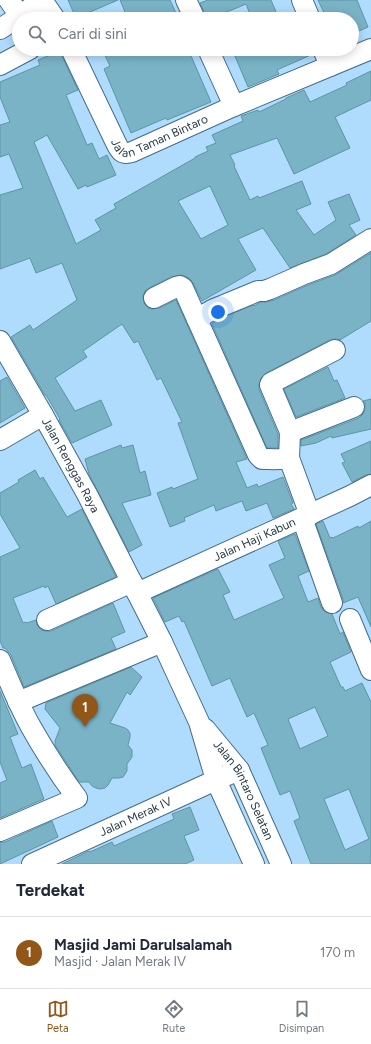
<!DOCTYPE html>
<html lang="id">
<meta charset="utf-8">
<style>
body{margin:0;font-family:Figtree,sans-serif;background:#f2f2f3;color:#1f2937}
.you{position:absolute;left:218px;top:312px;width:14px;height:14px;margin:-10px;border:3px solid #fff;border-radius:50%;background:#1a73e8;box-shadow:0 0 0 6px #1a73e833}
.badge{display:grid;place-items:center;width:26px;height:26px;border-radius:50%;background:#925618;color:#fff;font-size:13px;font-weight:700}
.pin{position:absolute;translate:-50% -33px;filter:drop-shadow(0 1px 2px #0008)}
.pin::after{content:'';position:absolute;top:21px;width:14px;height:12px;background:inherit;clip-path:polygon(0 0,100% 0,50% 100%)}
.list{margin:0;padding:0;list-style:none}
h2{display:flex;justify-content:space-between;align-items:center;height:52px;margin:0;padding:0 16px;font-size:17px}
h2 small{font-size:13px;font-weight:400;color:#747a83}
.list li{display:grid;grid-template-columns:26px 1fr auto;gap:12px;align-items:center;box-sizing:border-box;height:72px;padding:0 16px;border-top:1px solid #e0e1e3}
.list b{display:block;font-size:15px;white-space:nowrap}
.list p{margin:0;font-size:13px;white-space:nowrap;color:#747a83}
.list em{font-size:13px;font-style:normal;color:#747a83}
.icon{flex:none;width:22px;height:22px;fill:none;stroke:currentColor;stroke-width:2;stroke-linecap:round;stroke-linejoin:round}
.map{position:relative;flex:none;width:371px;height:864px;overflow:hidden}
.search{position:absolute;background:#fff;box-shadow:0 2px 10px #0003;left:12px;right:12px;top:12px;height:44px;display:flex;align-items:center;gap:10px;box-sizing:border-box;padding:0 14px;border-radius:22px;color:#747a83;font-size:15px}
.sheet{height:124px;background:#fff}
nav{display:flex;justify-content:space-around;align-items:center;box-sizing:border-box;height:56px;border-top:1px solid #e0e1e3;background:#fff;font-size:11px;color:#747a83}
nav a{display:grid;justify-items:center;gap:2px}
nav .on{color:#925618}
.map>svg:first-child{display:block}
.building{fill:#7ab3c6;stroke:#5c95a7;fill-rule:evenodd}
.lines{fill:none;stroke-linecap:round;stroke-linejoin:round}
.minor-casing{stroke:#436c89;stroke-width:22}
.minor{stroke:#fff;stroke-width:20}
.labels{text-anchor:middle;stroke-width:3;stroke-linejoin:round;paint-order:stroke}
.street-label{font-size:12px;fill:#283a47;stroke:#eef7fe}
</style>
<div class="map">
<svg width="371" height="864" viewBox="0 0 371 864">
<rect width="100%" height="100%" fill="#afdbfc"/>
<g class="building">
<path d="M68,0H118L76,18Z"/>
<path d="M120,0H170L176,13L179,12L182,19H128Z"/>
<path d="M208,0H271L279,19H252L246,4L210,19H206L205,14L200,3Z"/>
<path d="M318,0H357L368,27L352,34V19H327Z"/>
<path d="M102,49H129L132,56L150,49H188L211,102L167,120L166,118L131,133L104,69L110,66Z"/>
<path d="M232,49H312L313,54L277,70L279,74L248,87Z"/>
<path d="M60,51L61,54L78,90L66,95L87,145L92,143L99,159L107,155L116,175L87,187L86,185L78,189L47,135L34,142L76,244L101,230L95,220L116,208L114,204L195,158V157L208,151L206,147L216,143L212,135L243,121L241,116L258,110L259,112L286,99V98L304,90L310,102L347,85L346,83L371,71V100L335,117L350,148L294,174L277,138L230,155L235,165L234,166L250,200L258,196L259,198L302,181L311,204L296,210L314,235L336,220L328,202L349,194L360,220L349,225L356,235L326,254L290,268L263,228L238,239L256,270L202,301L193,283L189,278L182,275L171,277L149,288L145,291L143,297L144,303L148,308L153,309L159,308L176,300L247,459L236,462L247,488L257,484L258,487L283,477L293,503L291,504L294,509L273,518L267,503L246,511L242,501L216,511L214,505L184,518L185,521L170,527L157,493L172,487L173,489L198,479L178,423L182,422L161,378L157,380L138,341L134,343L122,324L83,351L87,357L55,378L75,411L101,400L112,425L72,443L59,420L60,419L46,395H45L11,337L30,325L33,330L77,300L62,263L36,273L30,258L0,269V195L23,188L9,154L0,157V125L10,122L0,97V82L40,65L38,60ZM210,186L228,225L201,239L178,201Z"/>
<path d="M371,253V321L340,340L335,339L330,340L266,373L261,378L259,384V389L278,434V448H267L212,324L217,320L253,305L254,306L260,302H267L274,300L308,285L335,275Z"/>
<path d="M328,367L334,381L337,380L345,398L296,417L284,389Z"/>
<path d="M7,377L25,408L0,423V381Z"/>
<path d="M371,399V429L332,438L331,436L316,443L301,446V440L359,418L363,414L365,409V403L363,401Z"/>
<path d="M371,441V474L366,475L352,482L342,463L345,462L341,454Z"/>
<path d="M121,445L122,448L133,445L140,473L145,471L151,495L122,503L142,545L129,552L89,474L85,459Z"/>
<path d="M35,470L40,479L43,477L67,517L82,509L116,577L56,604L48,586L45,588L44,586L13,598L23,623L26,622L27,623L36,620L37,625L41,630L45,631H51L113,603L125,632L111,638L116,649L24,687L11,655L5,648H3L0,641V557L20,548L0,514V493L19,482L18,480Z"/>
<path d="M323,521L330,538L332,537L333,538L358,526L359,528L371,521V627L358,597L343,603V599L316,524Z"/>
<path d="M295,534L309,571L298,576L308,602L318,598L321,607L324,611L332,614L340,634L343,632L351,652L330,662L341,687H343L345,691L362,683L371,702V864H311L294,821L300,818L290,791L280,795L261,748L268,745L254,713L247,717L230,678L212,686L184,621L182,622L179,616L165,622L153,598L218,569L230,592L223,595L234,620L284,598L269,565L285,558L278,541ZM315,707L328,736L300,749L288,719ZM349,789L369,839L345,850L324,799Z"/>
<path d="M131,667L142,677L130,695L127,692L110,723L125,728L128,730L130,733V737L128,745L132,750V757L127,764V771L123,777L119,778H112L108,785L105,788L100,789L96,788L92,786L89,782H79L55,745V741L60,728L45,709L46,703Z"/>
<path d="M0,691L18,734L10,737L22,768L31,764L44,799L0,818V783L7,780L0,762Z"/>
<path d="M190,807L199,830L184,836L194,860L185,864H62L89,851L90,852L112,842L114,846L174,819L172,814Z"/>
<path d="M52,821L58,837L0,864V842H5Z"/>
</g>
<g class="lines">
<g class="minor-casing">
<g id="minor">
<path d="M9,0L20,16"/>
<path d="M42,0L55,19"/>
<path d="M186,0L195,19"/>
<path d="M302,0L310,19"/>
<path d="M0,29L20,16L41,0"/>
<path id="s1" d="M71,49L116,143C120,151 122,155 132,152L234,106L371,49"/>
<path d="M208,49L234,106"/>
<path d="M323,49L330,66"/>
<path d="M0,65L30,49"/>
<path d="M154,298L176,287L180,286L183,288L258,455L262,459C270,459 282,460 289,458L310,515"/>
<path d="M197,319L212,310L258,291H264L270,289L304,274L331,264L371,239"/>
<path id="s2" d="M0,341L43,415L88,496L162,642L199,722L216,780L254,864"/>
<path d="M290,432L354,407"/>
<path d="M0,440L43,415"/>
<path d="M289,458L290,432L270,385L271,383L335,350"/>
<path d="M302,518L332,603"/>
<path id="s3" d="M137,593L350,496L371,485"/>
<path d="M350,619L371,670"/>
<path d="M47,620L132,582"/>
<path d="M0,660C10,683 19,706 31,727C45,752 60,775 77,798L0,831"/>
<path d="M18,702L162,642"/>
<path id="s4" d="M205,729L239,770L281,864"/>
<path id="s5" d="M32,864L216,780L239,770"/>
</g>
</g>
<use href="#minor" class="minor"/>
</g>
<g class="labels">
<g class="street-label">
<text dy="4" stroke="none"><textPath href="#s1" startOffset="154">Jalan Taman Bintaro</textPath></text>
<text dy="4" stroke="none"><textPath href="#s2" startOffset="143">Jalan Renggas Raya</textPath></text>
<text dy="4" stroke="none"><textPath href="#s3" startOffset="129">Jalan Haji Kabun</textPath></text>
<text dy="4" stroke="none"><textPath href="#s4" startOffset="73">Jalan Bintaro Selatan</textPath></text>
<text dy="4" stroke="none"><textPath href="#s5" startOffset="114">Jalan Merak IV</textPath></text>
</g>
</g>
</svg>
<div class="you"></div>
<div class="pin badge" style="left:85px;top:727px">1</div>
<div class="search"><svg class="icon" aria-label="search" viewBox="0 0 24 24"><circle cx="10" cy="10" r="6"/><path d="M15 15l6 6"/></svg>Cari di sini</div>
</div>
<section class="sheet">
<h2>Terdekat<small></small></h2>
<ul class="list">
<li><span class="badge">1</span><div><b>Masjid Jami Darulsalamah</b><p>Masjid · Jalan Merak IV</p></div><em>170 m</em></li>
</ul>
</section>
<nav>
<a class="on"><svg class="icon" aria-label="map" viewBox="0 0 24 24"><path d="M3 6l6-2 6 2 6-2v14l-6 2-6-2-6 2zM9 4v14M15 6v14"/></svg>Peta</a>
<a><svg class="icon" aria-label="directions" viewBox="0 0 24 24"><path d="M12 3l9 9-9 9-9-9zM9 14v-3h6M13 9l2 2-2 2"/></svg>Rute</a>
<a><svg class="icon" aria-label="saved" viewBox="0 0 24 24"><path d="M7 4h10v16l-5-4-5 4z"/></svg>Disimpan</a>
</nav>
